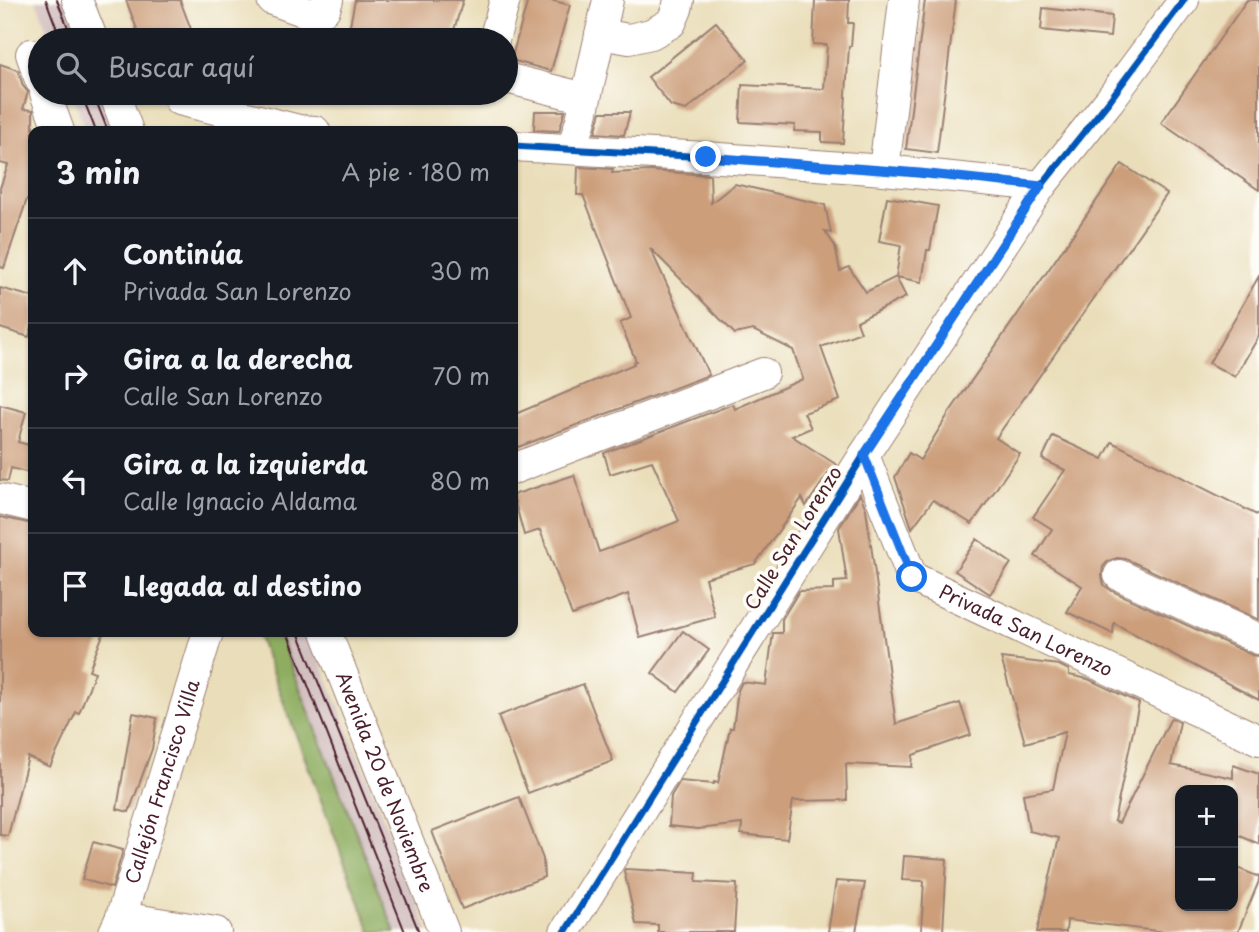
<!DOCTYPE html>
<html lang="es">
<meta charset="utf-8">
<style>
body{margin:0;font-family:"Playpen Sans",sans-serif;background:#20242c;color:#f1f3f6}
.controls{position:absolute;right:21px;bottom:21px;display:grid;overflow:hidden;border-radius:14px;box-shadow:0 2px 5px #0004}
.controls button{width:63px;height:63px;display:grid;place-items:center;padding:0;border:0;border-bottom:2px solid #363941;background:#171b24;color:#f1f3f6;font:35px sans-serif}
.stop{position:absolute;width:21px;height:21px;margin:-16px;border:5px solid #1a73e8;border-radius:50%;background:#fff}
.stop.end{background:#1a73e8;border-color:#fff;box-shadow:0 2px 7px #0008}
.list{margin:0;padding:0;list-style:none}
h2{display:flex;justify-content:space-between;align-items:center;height:91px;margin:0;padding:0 28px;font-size:30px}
h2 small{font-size:23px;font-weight:400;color:#9ea1a6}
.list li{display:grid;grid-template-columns:46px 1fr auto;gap:21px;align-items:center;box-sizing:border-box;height:105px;padding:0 28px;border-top:2px solid #363941}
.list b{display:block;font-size:26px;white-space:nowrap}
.list p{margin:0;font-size:23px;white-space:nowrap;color:#9ea1a6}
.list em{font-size:23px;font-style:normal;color:#9ea1a6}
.icon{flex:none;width:38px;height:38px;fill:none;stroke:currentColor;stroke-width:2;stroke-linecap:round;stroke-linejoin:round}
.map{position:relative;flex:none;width:1259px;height:932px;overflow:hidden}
.search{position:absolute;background:#171b24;box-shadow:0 2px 5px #0004;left:28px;top:28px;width:490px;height:77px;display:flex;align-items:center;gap:18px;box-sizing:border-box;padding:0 24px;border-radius:38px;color:#9ea1a6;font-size:26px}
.panel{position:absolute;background:#171b24;box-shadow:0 2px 5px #0004;left:28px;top:126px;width:490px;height:511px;border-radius:14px}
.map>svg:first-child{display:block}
.industrial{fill:#d2bfbf}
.forest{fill:#8ead60;stroke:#6c6646;stroke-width:2}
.building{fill:#cc9e7a}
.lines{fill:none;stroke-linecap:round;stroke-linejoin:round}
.minor-casing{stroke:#9a7e72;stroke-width:32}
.minor{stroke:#fff;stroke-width:30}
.tram{stroke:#4a1f2b;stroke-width:2}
.cycleway-casing{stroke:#fdfcf7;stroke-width:11}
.cycleway{stroke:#0057b8;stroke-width:7}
.route{stroke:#1a73e8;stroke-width:9}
.labels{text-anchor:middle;stroke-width:7;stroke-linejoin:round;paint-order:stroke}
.street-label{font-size:19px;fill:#4a1f2b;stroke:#fdfcf7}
</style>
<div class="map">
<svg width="1259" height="932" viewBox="0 0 1259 932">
<rect width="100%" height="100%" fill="#fdfcf7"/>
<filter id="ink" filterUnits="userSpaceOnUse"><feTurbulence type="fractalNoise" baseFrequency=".0143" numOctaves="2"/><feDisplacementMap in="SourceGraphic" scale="14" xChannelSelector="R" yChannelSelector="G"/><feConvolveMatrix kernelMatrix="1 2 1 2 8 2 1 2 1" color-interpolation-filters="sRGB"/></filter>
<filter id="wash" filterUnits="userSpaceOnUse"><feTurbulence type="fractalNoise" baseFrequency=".00686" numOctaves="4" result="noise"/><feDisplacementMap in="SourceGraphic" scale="28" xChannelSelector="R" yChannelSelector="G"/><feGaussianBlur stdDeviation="1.57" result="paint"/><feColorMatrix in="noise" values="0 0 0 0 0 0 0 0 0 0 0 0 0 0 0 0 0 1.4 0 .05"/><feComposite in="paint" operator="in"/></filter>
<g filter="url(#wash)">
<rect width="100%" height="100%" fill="#eadeba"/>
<g class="industrial">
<path d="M36,0H67L82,40H51Z"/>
<path d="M72,93H102L116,131H86Z"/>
<path d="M278,632H309L429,932H395Z"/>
</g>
<path class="forest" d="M257,632H278L395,932H371Z"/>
<g id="blocks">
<g class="building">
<path d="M126,0H180L195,40H141Z"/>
<path d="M355,0H463L451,40H347Z"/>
<path d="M528,0H550L570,5L551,71L511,60Z"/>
<path d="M815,0H849L848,23H853L851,46H849L843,143L822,142V132L794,131L795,125L740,122L742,85L824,89L827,45L813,44Z"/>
<path d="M925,0H956L937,153L906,149Z"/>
<path d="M1247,0H1259V190L1161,123Z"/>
<path d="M1043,8L1112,16L1110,37L1041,30Z"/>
<path d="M716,22L748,60L686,110L671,106L648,77Z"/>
<path d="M0,64L18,70L23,86L28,92L23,109L33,110V201L27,199L4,268L0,267V188L8,165L0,163Z"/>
<path d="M535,111H565L559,131L534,130Z"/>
<path d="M601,112H630L624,135L595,133Z"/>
<path d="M1122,164L1167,194L996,438L1020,454L972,524L933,500L912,528L895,477L909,453L920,460L949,413Z"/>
<path d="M578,167L613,169L612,173L651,171L710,175L711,203L735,184L825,205L831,233L825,231L835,246L840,271L849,267L866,292L896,277L906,297L857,321L861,332L821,347L840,400L804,413L811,428L792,436L837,465L832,474L831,470L806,506L802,498L755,564L705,578L715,617L640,638L628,594L572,615L540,530L524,535L513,495L574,475L599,552L624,543L679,521L652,461L610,474L604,453L733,404L735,409L803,379L793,350L753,330L735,334L650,248L709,375L513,449V415L634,364L633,362L636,361L620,323L631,318L583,195H577Z"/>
<path d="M887,197L938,206L930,250H927L922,282L896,277L901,245L879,241Z"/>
<path d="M1259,276V336L1235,377L1209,363Z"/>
<path d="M0,288L33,297V323L29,337L0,328Z"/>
<path d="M0,405L26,412L18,442L33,446V474L11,468L8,481L0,480Z"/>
<path d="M1053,436L1103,459L1112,442L1259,516V620L1126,559L1117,558L1108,561L1103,567L1102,576L1104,585L1112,591L1252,655L1259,656V700L1114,623L1113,634L1067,612L1082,586L1035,556L1052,529L1033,517L1065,470L1042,459Z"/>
<path d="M860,494L866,509L896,724L960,703L971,735L913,755L912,767L846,764L847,800L793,801L787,839L741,834L742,824L698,829L669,826L671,796L680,781L714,784V782L718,783L730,728H733L738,690L742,682L766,685L773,633H782V619L799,591L834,590V582L847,581L839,528Z"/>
<path d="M0,517L33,524V632H104L89,670L95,672L79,713L76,712L50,767L28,757L8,836L0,835Z"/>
<path d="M977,539L1011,563L990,594L955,571Z"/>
<path d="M683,631L709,650L678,692L652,673Z"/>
<path d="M1001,658L1059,665L1069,670V675L1088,679L1139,703L1114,821L1119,823L1171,718L1180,722L1171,765L1233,778V765L1259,774V844L1233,833V790H1180V906H1233V866L1259,877V881L1238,932H1165L1067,920L1066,932H1037L1059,838L1029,831L1023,794L1053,789L1065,732L1025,743Z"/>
<path d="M583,684L613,761L528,793L498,716Z"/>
<path d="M133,713L157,718L152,749L129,812L117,809Z"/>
<path d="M519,797L543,859L544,877L462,909L432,831Z"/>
<path d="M93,842L123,850L112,888L82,879Z"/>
<path d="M904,856L947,859L943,932H921L924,881L902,880Z"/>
<path d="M625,869L697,873L696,882L737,884L734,932H658V925L636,924L624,871Z"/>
<path d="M836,881L865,883L856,932H828Z"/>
</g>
</g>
</g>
<g filter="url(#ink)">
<use href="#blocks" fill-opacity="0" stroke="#9a7e72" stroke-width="2"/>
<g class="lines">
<g class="minor-casing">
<g id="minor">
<path d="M77,0L93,40"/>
<path d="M272,0L311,14L325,9L328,0"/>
<path d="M600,34L629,39L651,34L671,23L677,9L679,0"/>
<path d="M494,40L505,0"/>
<path d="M31,54L40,80"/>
<path d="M506,78L585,98"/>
<path d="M45,93L59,131"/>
<path d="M114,93L128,131"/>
<path d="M179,100L299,130L315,131"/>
<path d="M513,146L706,157L884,170L1041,186"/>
<path d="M572,149L581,120L608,0"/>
<path d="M884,170L904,0"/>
<path id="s1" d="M864,455L912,577L1259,740"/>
<path d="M513,469L763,373"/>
<path d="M0,499L33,507"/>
<path d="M1119,575L1259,639"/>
<path id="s2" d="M326,632L444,932"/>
<path d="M121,917L216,932"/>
<path id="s3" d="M114,932L121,917L208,632"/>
<path d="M565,932L864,455L1041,186L1109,101L1184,0"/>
</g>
</g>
<use href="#minor" class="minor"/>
<g class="tram">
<path d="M46,0L61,40"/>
<path d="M57,0L73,40"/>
<path d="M81,93L96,131"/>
<path d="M93,93L108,131"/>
<path d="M287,632L405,932"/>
<path d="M298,632L419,932"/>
</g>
<g class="cycleway-casing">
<g id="cycleway">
<path d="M513,146L706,157L884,170L1041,186"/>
<path d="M565,932L864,455L1041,186L1109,101L1184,0"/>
</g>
</g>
<use href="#cycleway" class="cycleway"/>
</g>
</g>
<g class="lines" filter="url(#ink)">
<path class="route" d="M706,157L920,173L1041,186L864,455L912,577"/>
</g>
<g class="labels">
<g class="street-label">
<text transform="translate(793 538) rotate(-58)" y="7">Calle San Lorenzo</text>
<text dy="7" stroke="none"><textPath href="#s1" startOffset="257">Privada San Lorenzo</textPath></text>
<text dy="7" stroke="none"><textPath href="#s3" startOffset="158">Callejón Francisco Villa</textPath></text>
<text dy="7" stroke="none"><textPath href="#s2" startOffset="161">Avenida 20 de Noviembre</textPath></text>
</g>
</g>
</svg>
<div class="controls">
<button>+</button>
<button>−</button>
</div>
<div class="stop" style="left:912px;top:577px"></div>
<div class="stop end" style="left:706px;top:157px"></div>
<div class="search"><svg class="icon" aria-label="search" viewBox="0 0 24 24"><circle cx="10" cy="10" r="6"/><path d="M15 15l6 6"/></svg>Buscar aquí</div>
<section class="panel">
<h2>3 min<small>A pie · 180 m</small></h2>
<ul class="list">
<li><svg class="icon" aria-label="ahead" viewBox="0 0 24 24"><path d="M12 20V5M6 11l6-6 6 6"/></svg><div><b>Continúa</b><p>Privada San Lorenzo</p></div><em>30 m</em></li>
<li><svg class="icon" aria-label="right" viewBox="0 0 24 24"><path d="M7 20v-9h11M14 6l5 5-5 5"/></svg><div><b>Gira a la derecha</b><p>Calle San Lorenzo</p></div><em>70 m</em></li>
<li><svg class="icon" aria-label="left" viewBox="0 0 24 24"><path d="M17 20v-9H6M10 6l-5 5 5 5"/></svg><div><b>Gira a la izquierda</b><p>Calle Ignacio Aldama</p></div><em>80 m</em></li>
<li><svg class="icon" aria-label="arrive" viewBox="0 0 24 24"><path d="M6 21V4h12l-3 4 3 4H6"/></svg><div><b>Llegada al destino</b></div></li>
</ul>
</section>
</div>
